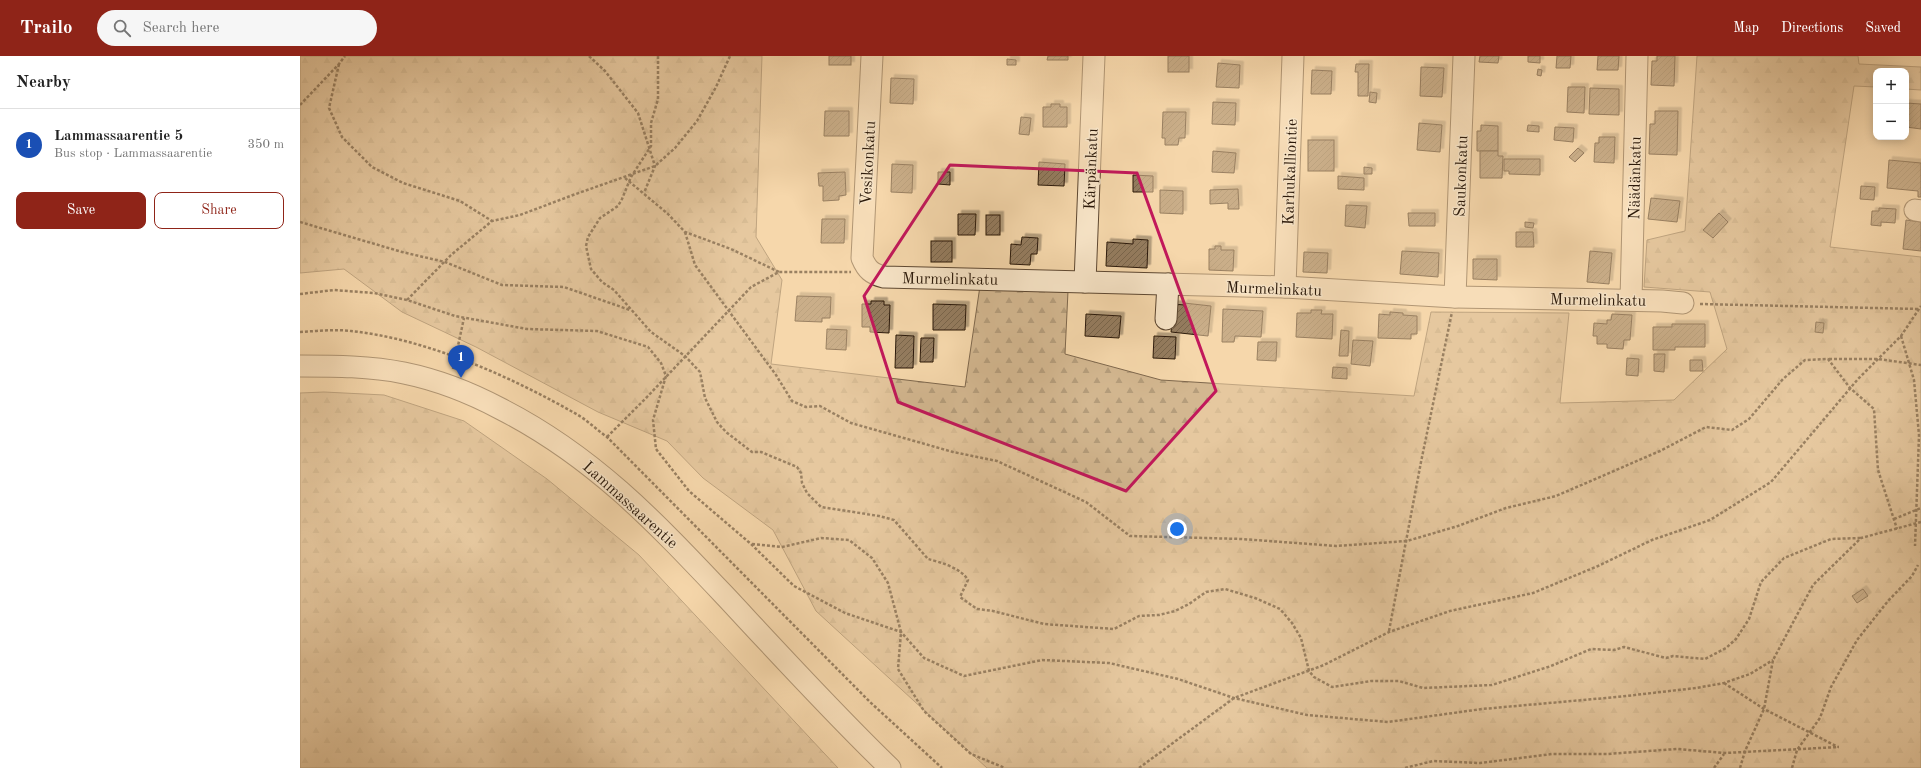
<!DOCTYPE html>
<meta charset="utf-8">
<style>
body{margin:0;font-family:"Old Standard TT",serif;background:#f6f6f6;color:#222}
.controls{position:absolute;right:12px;top:12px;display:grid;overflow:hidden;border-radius:8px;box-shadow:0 2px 10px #0003}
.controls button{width:36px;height:36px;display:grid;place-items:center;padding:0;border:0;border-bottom:1px solid #e0e0e0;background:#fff;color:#222;font:20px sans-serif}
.you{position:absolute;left:877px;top:473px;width:14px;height:14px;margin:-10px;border:3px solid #fff;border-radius:50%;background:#1a73e8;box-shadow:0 0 0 6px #1a73e833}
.badge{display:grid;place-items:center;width:26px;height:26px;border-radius:50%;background:#8f2418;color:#fff;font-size:13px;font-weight:700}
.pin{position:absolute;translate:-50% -33px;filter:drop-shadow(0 1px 2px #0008)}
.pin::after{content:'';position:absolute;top:21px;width:14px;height:12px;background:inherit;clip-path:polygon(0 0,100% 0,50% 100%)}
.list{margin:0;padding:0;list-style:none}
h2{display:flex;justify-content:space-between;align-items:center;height:52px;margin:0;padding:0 16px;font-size:17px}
h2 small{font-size:13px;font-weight:400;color:#767676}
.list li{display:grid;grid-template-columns:26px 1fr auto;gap:12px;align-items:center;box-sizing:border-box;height:72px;padding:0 16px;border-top:1px solid #e0e0e0}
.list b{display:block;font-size:15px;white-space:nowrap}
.list p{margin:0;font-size:13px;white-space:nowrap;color:#767676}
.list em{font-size:13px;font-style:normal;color:#767676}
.actions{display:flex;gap:8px;padding:12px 16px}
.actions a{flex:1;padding:9px 0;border:1px solid #8f2418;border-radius:8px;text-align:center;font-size:14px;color:#8f2418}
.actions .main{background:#8f2418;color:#fff}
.icon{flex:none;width:22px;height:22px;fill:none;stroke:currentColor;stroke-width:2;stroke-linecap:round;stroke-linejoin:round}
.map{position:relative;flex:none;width:1621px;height:712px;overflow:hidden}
header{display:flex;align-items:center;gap:24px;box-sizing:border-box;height:56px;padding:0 20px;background:#8f2418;color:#fff}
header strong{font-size:19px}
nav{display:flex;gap:22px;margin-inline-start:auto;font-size:14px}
.search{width:280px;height:36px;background:#f6f6f6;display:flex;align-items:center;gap:10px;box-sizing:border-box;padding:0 14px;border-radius:22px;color:#767676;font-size:15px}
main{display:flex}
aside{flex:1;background:#fff}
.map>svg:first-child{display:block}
.forest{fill:url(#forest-firs);stroke:#7f684d}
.building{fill:url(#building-hatch);stroke:#2b190a;filter:url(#shadow)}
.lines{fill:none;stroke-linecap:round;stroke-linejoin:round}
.minor-casing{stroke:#5e4832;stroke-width:23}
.path{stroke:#2b190a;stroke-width:2.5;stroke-dasharray:3 2;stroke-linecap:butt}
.minor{stroke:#f8e5c8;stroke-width:21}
.marked{fill:none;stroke:#c2185b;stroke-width:3;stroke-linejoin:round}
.labels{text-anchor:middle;stroke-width:3;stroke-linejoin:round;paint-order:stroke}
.street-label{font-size:16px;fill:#2b190a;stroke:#f8e5c8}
</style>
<header>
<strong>Trailo</strong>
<div class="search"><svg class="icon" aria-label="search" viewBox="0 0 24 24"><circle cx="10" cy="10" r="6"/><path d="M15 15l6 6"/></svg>Search here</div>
<nav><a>Map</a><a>Directions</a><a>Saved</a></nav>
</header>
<main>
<aside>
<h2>Nearby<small></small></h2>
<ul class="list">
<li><span class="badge" style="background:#1a4fb4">1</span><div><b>Lammassaarentie 5</b><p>Bus stop · Lammassaarentie</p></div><em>350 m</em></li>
</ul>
<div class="actions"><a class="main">Save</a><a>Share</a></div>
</aside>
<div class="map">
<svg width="1621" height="712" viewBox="0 0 1621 712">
<defs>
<pattern id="forest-firs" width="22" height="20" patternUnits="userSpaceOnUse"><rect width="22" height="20" fill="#d3b790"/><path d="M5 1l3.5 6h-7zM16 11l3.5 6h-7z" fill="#b59d7b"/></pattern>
<pattern id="building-hatch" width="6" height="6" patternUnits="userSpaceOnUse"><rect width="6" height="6" fill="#947c5e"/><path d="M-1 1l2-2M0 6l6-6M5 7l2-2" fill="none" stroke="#79654c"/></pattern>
<filter id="shadow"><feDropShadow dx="3.5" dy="-3.5" stdDeviation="0" flood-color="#0004"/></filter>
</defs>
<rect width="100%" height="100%" fill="#f5d7ab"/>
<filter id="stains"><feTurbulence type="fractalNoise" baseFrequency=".005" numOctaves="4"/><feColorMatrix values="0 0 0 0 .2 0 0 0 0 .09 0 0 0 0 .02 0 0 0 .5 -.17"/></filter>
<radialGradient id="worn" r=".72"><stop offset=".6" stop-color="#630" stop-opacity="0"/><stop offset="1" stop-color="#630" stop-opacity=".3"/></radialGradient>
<g class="forest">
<path d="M0,0H462L456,181L482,224L471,308L665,331L680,230L768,235L765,298L861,324L1114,340L1131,256L1269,257L1260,347L1374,344L1427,293L1410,236L1344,231L1347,184L1385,175L1397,0H1558L1559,8L1621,11V34L1606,33V15H1576V31L1554,30L1530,191L1621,201V712H687L516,555L473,474L403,422L367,385L298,356L176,291L102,256L44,213L0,217Z"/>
<path d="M24,336L84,339L164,365L247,423L339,499L538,712H0V337Z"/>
</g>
<g class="building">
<rect x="529" y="0" width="22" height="9"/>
<path d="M748,0H768V4H747Z"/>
<rect x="868" y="0" width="21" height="16"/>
<path d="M1180,0H1199L1198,7L1179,6Z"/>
<path d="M1228,0H1240V7L1228,6Z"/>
<path d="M1257,0H1271L1270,12H1256Z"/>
<path d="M1298,0H1319L1318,14H1297Z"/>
<path d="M1357,0H1375L1374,30L1351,29L1352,5H1357Z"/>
<path d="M707,3L716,4V9H707Z"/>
<path d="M918,7L940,9L939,32L916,31Z"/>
<path d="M1056,8H1069L1068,40H1058V16H1055Z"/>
<path d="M1121,11L1144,12L1142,41L1120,40Z"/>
<path d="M1238,13L1242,14L1241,20L1237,19Z"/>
<path d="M1012,14L1032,15L1031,38H1011Z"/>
<path d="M591,22L614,23L613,48L590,47Z"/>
<path d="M1268,31H1285L1284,57L1267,56Z"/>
<path d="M1290,32L1319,33V59L1289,58Z"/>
<path d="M1070,36L1077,37L1076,47L1069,46Z"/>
<path d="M913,46L936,47L935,69L912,68Z"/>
<path d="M1606,47L1621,48V73L1606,71Z"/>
<path d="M751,48H760V51H767V71H743V51H751Z"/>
<path d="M525,55H549V80H524Z"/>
<path d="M1355,55H1378L1377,99L1349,98L1350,68H1355Z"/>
<path d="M863,56H886L885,82H879L878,89H865V82H862Z"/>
<path d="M721,61L731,62L729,79L719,78Z"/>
<path d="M1119,67L1142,69L1140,96L1117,94Z"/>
<path d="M1181,69L1198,70V95H1177V75H1181Z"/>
<path d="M1228,69L1239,70V76L1227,75Z"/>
<path d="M1255,71L1274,72L1273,86L1254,84Z"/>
<path d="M1299,81H1315L1314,107L1294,106L1295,87H1299Z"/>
<rect x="1008" y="84" width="26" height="31"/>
<path d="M1278,92L1284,97L1275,106L1269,101Z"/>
<path d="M913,95L936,97L934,117L912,116Z"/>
<path d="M1180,95H1198V100H1203L1202,122H1180Z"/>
<path d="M1204,103H1240V119L1209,118V115H1204Z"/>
<path d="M1589,104L1621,107V141H1618V135L1587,132Z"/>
<path d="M739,106L765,108L764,130L738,129Z"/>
<path d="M592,108L613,109L612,137L591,136Z"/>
<path d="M1064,111L1072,112V118H1064Z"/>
<path d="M545,116L546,139L539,140V144L523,145V130H519L518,117Z"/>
<path d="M638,116H650V129L638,128Z"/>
<path d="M833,119L853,120V136H833Z"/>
<path d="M1038,120L1064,122V134L1038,133Z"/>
<path d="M1561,130L1575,131L1574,144L1560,143Z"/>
<path d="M938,133L939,153H928V147L910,148V134Z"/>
<path d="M860,134L883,135V158L860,157Z"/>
<path d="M1351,142L1380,145L1377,166L1348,163Z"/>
<path d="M1046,149L1067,150L1065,172L1045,170Z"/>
<path d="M1579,152L1596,153L1595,167L1581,166V170L1571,169L1572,155H1579Z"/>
<path d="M1108,157H1135V170H1109Z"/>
<path d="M1419,157L1428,166L1413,182L1403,174Z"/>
<path d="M658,158H676L675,179H658Z"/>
<rect x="686" y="159" width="14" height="20"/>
<path d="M522,163H545L544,187H521Z"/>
<path d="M1606,164L1621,166V195L1603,193Z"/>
<path d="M1225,166L1234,167L1233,172L1225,171Z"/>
<path d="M1216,176H1233L1234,191H1216Z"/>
<path d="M722,181L738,182L737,198H731L730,209L710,208L711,188L721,189Z"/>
<path d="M833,183L848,184L847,212L806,210L807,186L833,188Z"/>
<rect x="631" y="185" width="21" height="21"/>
<path d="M915,190H921V194H934L933,215L909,214V193H915Z"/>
<path d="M1102,195L1139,197L1138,221L1100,218Z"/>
<path d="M1290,195L1312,197L1309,228L1287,226Z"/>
<path d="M1004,196L1028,197L1027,217L1003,216Z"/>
<path d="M1173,203H1197V224L1173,223Z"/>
<path d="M497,240L531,241L530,262H522V266L495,265Z"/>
<path d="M571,245H584V249H590L589,277L570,276V271H562V248H571Z"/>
<path d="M884,247L911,250L908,280L871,276L874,248L884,249Z"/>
<path d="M633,248L666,249L665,274H633Z"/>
<path d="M923,253L963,255L961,281L935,280L934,286H922Z"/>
<path d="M1011,254H1022L1021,258H1033L1032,283L996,281L997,257H1011Z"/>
<path d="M1090,256L1103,257V259L1117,260V278H1111V283L1078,282L1079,258L1090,259Z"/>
<path d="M786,258L821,260L819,282L785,280Z"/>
<path d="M1312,258L1332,259L1330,284H1324L1323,293L1307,292V288H1297V280H1293L1294,267L1307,268V264H1311Z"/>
<path d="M1516,266L1524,267L1523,277L1515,276Z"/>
<path d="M1372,268H1405V291H1375V294H1353V271H1372Z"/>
<path d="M527,273L547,274L546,294L526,293Z"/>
<path d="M1041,274L1049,275L1048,300H1039Z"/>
<path d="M596,279L614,280L613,312H595Z"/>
<path d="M854,280L876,281L875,303L853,302Z"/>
<path d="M621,282H634L633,306H620Z"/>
<path d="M1053,284L1073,285L1070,310L1051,308Z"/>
<path d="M958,286H977L976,305L957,304Z"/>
<path d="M1354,298H1365L1364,316L1354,315Z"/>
<path d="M1327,302L1339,303L1338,320L1326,319Z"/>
<path d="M1390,304H1402L1403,315H1390Z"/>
<path d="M1033,311L1047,312V323L1032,322Z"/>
<path d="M1563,533L1568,540L1557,547L1552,540Z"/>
</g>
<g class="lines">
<g class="minor-casing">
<g id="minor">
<path d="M572,0L562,202C567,214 572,218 584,221L985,231L1155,241L1362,245L1383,247"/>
<path d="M1615,154L1621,155"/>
<path d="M785,226L794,0"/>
<path d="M985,231L993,0"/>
<path d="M1155,241L1164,0"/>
<path d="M1331,244L1337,0"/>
<path d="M866,263L868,228"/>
<path d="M0,310C35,310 70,310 104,317C138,324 171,337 201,353C295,401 357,468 428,543C481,600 534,658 590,712"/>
</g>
</g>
<g class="path">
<path d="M289,0L305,15L338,57L355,110L344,137"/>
<path d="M358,0V43L351,67V90L331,121L322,143L318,150L300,162L288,181L286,190L291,213L302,226L314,234L351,276L385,300L400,316L405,342L417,366L426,376L452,396H461L497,411L501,417L502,427L507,437L521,451L579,460L594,464L628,503C640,506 661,512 668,524L660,541L677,553L693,555L744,568L814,573L839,560L859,559L875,555L889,548L906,536L925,533L955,542L980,553L992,567L1001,582L1009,615L1014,621L1032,631L1071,625H1099L1123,632L1192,629L1251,610L1291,593L1314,594L1324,591L1366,602L1373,600L1405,603L1426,592L1436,583L1449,563L1461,526L1484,502L1531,483L1561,482"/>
<path d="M39,8L29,52L42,81L72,111L103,127L160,145L192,165"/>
<path d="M0,49L39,8L45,0"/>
<path d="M325,122L368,158L385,176L431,193L479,216"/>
<path d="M0,166L102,196L145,206L202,229L264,231L330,254"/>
<path d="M385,176L395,209L476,319L492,345L506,351L520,350L551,367L653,396L697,405L786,446L830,480L942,483L1036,490L1107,485L1158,470L1206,452L1256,440L1360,395L1406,371L1432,374L1449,363L1483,323L1505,304L1528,303L1550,332L1574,353L1578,414L1597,473"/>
<path d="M0,238L34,234L74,237L107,244L155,260L227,273L297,275L348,291L361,307L366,320L353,364L356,393L389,435L451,488L494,530L545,557L601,576L624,602L664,620L742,604L809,607L878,623L934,642L1007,659L1088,666L1182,653L1317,641L1396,632L1424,627L1450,618L1473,604"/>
<path d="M107,244L151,199L192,165L220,159L273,139L355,110L375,92L397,65L416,31L430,0"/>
<path d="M1400,248L1619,253"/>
<path d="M0,276C17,275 35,273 51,275C127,283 212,321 278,359C288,365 297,374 307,381L570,646L642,712"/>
<path d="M1601,280L1614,324L1619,379L1615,490"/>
<path d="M1529,303H1578L1621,309"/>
<path d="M153,313L164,262"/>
<path d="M307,381L347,341L451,231L479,216H551"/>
<path d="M1594,463L1621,452"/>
<path d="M452,488L482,491L521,482L549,484L572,502L588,527L601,576L598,613L624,655L671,698L705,712"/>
<path d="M1089,575L1121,406L1152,256"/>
<path d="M1424,627L1464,653L1538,691"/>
<path d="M839,712L934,642L1024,609L1089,576L1150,555L1233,537L1298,510L1352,484L1410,464L1471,426L1558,323L1601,280L1621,250"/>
<path d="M1105,712L1133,705L1180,707L1252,698H1307L1377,693L1425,697L1539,691"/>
<path d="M1414,712L1424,698"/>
<path d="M1440,712L1445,695L1464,653L1473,604L1513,529L1561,482L1621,466"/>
<path d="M1492,712L1497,694L1520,662L1531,631L1557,584L1588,545L1612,520L1618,509"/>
</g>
<use href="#minor" class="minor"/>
</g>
<path d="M0 0H1621V712H0ZM650,109L837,117L916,335L826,435L598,346L564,240Z" fill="#f5d7ab" fill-opacity=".55" fill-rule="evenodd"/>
<path class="marked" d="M650,109L837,117L916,335L826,435L598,346L564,240Z"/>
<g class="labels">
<g class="street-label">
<text transform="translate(567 107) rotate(-87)" y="6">Vesikonkatu</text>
<text transform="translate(790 113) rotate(-88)" y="6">Kärpänkatu</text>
<text transform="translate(989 116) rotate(-88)" y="6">Karhukalliontie</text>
<text transform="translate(1160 120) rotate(-88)" y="6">Saukonkatu</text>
<text transform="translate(1334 122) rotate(-89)" y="6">Näädänkatu</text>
<text transform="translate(650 222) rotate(1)" y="6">Murmelinkatu</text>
<text transform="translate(974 232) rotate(2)" y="6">Murmelinkatu</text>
<text transform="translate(1298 243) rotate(1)" y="6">Murmelinkatu</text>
<text transform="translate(331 448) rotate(42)" y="6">Lammassaarentie</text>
</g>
</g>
<rect width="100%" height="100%" filter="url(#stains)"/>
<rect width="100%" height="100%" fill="url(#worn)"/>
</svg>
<div class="controls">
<button>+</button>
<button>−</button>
</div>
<div class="you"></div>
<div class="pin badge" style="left:161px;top:322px;background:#1a4fb4">1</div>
</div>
</main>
